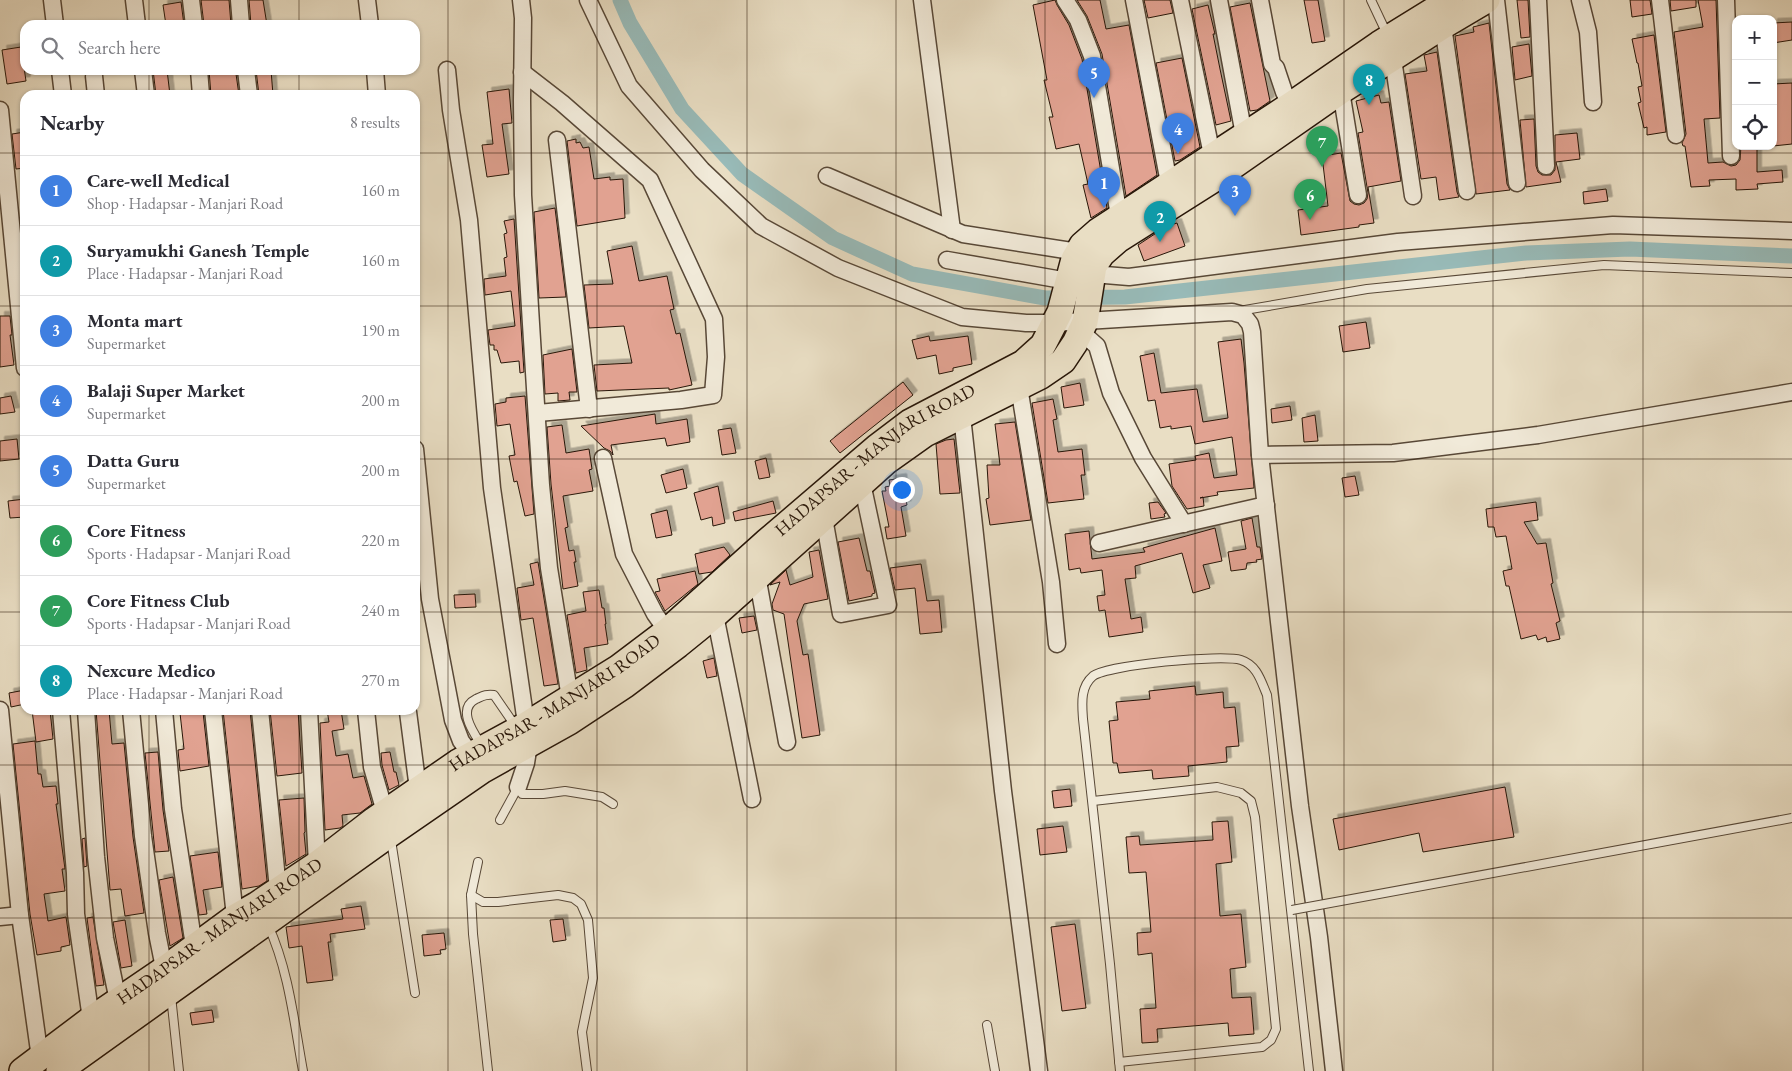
<!DOCTYPE html>
<meta charset="utf-8">
<style>
body{margin:0;font-family:"EB Garamond",serif;background:#f7f7f7;color:#2b2b33}
.controls{position:absolute;right:15px;top:15px;display:grid;overflow:hidden;border-radius:10px;box-shadow:0 1px 4px #0004}
.controls button{width:45px;height:45px;display:grid;place-items:center;padding:0;border:0;border-bottom:1px solid #e1e1e2;background:#fff;color:#2b2b33;font:25px sans-serif}
.you{position:absolute;left:901px;top:489px;width:18px;height:18px;margin:-12px;border:4px solid #fff;border-radius:50%;background:#1a73e8;box-shadow:0 0 0 8px #1a73e833}
.badge{display:grid;place-items:center;width:32px;height:32px;border-radius:50%;background:#111827;color:#fff;font-size:16px;font-weight:700}
.pin{position:absolute;translate:-50% -41px;filter:drop-shadow(0 1px 2px #0008)}
.pin::after{content:'';position:absolute;top:26px;width:18px;height:15px;background:inherit;clip-path:polygon(0 0,100% 0,50% 100%)}
.list{margin:0;padding:0;list-style:none}
h2{display:flex;justify-content:space-between;align-items:center;height:65px;margin:0;padding:0 20px;font-size:21px}
h2 small{font-size:16px;font-weight:400;color:#7c7c81}
.list li{display:grid;grid-template-columns:32px 1fr auto;gap:15px;align-items:center;box-sizing:border-box;height:70px;padding:0 20px;border-top:1px solid #e1e1e2}
.list b{display:block;font-size:19px;white-space:nowrap}
.list p{margin:0;font-size:16px;white-space:nowrap;color:#7c7c81}
.list em{font-size:16px;font-style:normal;color:#7c7c81}
.icon{flex:none;width:28px;height:28px;fill:none;stroke:currentColor;stroke-width:2;stroke-linecap:round;stroke-linejoin:round}
.map{position:relative;flex:none;width:1792px;height:1071px;overflow:hidden}
.search{position:absolute;background:#fff;box-shadow:0 1px 4px #0004;left:20px;top:20px;width:400px;height:55px;display:flex;align-items:center;gap:12px;box-sizing:border-box;padding:0 18px;border-radius:15px;color:#7c7c81;font-size:19px}
.panel{position:absolute;background:#fff;box-shadow:0 1px 4px #0004;left:20px;top:90px;width:400px;height:625px;border-radius:15px}
.map>svg:first-child{display:block}
.lines{fill:none;stroke-linecap:round;stroke-linejoin:round}
.canal{stroke:#98bbb9;stroke-width:15}
.building{fill:#e1a291;stroke:#281608;filter:url(#shadow)}
.lane-casing{stroke:#584837;stroke-width:10}
.street-casing{stroke:#584837;stroke-width:19}
.primary-casing{stroke:#281608;stroke-width:28}
.lane{stroke:#f1ead9;stroke-width:8}
.street{stroke:#f1ead9;stroke-width:16}
.primary{stroke:#e9dec4;stroke-width:25}
.lane-bridge-casing{stroke:#584837;stroke-width:10;stroke-linecap:butt}
.lane-bridge{stroke:#f1ead9;stroke-width:8}
.grid{fill:none;stroke:#281608;stroke-width:1;stroke-opacity:0.55}
.labels{text-anchor:middle;stroke-width:4;stroke-linejoin:round;paint-order:stroke}
.street-label{font-size:18px;fill:#281608;stroke:#f1ead9}
</style>
<div class="map">
<svg width="1792" height="1071" viewBox="0 0 1792 1071">
<defs>
<filter id="shadow"><feDropShadow dx="4.5" dy="-4.5" stdDeviation="0" flood-color="#0004"/></filter>
</defs>
<rect width="100%" height="100%" fill="#e9dec4"/>
<filter id="stains"><feTurbulence type="fractalNoise" baseFrequency=".004" numOctaves="4"/><feColorMatrix values="0 0 0 0 .2 0 0 0 0 .09 0 0 0 0 .02 0 0 0 .5 -.17"/></filter>
<radialGradient id="worn" r=".72"><stop offset=".6" stop-color="#630" stop-opacity="0"/><stop offset="1" stop-color="#630" stop-opacity=".3"/></radialGradient>
<g class="lines">
<path class="canal" d="M620,0L630,23L682,109L742,174L833,238L912,274L1045,298L1125,297L1526,253L1630,249L1792,256"/>
</g>
<g class="building">
<path d="M201,0H229L231,25H204Z"/>
<path d="M249,0H263L267,25H251Z"/>
<path d="M1055,0L1057,5L1069,25L1082,59L1107,208L1091,218L1083,185L1088,184L1079,144L1056,149L1049,117H1053L1044,80H1047L1033,5Z"/>
<path d="M1077,0H1100L1106,29L1129,25L1157,175L1126,196L1102,54L1087,16Z"/>
<path d="M1144,0H1170L1173,13L1148,18Z"/>
<path d="M1304,0H1318L1325,41L1312,43Z"/>
<path d="M1517,0H1528L1530,37L1521,38Z"/>
<path d="M1630,0H1650L1652,14L1632,17Z"/>
<path d="M1670,0H1696V7L1671,11Z"/>
<path d="M1698,0H1716L1720,118L1704,119L1708,163L1723,162L1731,166L1736,165L1740,160L1741,146H1757V172L1782,170L1783,182L1757,184L1758,189L1736,190V179L1709,180L1710,186L1691,187L1685,146H1683L1682,143L1686,134L1674,32L1703,27Z"/>
<path d="M181,2L184,25H166L163,5Z"/>
<path d="M1250,3L1270,101L1257,110L1250,111L1230,7Z"/>
<path d="M1208,5L1215,34H1213L1220,69L1231,121L1216,125L1192,9Z"/>
<path d="M1792,22V40L1773,43V23Z"/>
<path d="M1489,23L1507,184L1510,190L1476,194L1455,36L1474,32L1473,27Z"/>
<path d="M1654,35L1666,132L1647,135V127L1644,128L1638,103L1641,102L1638,87L1642,86L1638,63H1637L1632,39Z"/>
<path d="M1529,44L1532,76L1515,80L1512,47Z"/>
<path d="M21,47L26,81L7,84L2,50Z"/>
<path d="M1437,52L1457,192L1459,197L1439,200L1436,177L1421,179L1405,74L1427,71L1424,55Z"/>
<path d="M1182,58L1200,147L1180,160L1175,161L1156,63Z"/>
<path d="M153,70H167L170,95H156Z"/>
<path d="M209,70H224L225,73L236,74L239,95H211Z"/>
<path d="M256,70H271L273,95H259Z"/>
<path d="M1792,83V144L1773,146V84Z"/>
<path d="M509,89L512,123L502,124L509,174L487,177L482,145L493,144L487,92Z"/>
<path d="M1379,95L1381,103L1389,102L1401,181L1368,187L1374,223L1359,225V227L1301,235L1298,210L1328,206L1322,156L1341,153L1350,201L1354,204L1359,205L1364,203L1367,199L1368,193L1358,133L1363,132L1356,101Z"/>
<path d="M1534,119L1536,166L1538,172L1542,175H1551L1555,170V135L1577,133L1580,159L1556,162L1561,182L1526,187L1520,120Z"/>
<path d="M25,132V168L16,169L12,134Z"/>
<path d="M576,139V143L580,142L583,148L589,147L594,179L610,177V180L623,179L625,218L577,226L567,141Z"/>
<path d="M1606,189L1608,201L1584,204L1583,192Z"/>
<path d="M555,208L566,297L539,298L534,212Z"/>
<path d="M514,219L524,372L520,373L519,361L501,363L497,350H494V345H490L488,330L515,326L511,291L485,295L484,279L506,276L504,258L507,257L504,234L507,233L504,221Z"/>
<path d="M1177,223L1185,246L1144,261L1138,245L1167,226Z"/>
<path d="M632,246L639,281L667,276L674,309L670,310L676,334L680,333L692,385L669,390V388L597,391L594,365L632,363L624,326L589,328L584,285L613,284L607,251Z"/>
<path d="M0,316H10L12,335H10L14,365L0,367Z"/>
<path d="M1366,322L1370,348L1343,352L1339,326Z"/>
<path d="M929,336L930,341L968,336L972,364L953,368V371L939,374L936,355L917,359L912,340Z"/>
<path d="M1241,339L1244,363L1254,488L1217,492L1218,495L1200,498L1203,497L1204,506L1187,509L1172,486L1169,464L1196,460L1195,456L1209,453L1214,478L1237,475L1232,437L1195,444L1191,426L1171,429V426L1160,428L1155,400L1148,401L1140,356L1154,353L1161,393L1197,389L1203,422L1228,418L1218,342Z"/>
<path d="M572,349L577,392H569L570,400L558,401V393L545,394L543,355Z"/>
<path d="M903,382L913,395L840,453L830,441Z"/>
<path d="M1080,383L1084,405L1064,408L1061,387Z"/>
<path d="M11,396L15,412L0,414V398Z"/>
<path d="M525,396L534,514L525,516L517,481L514,482L509,456L515,455L510,424L497,426L495,404L506,402V398Z"/>
<path d="M1053,399L1057,419L1053,420L1058,452L1082,449L1085,475H1081L1084,499L1048,503L1032,403Z"/>
<path d="M1290,406L1292,420L1272,423L1271,409Z"/>
<path d="M655,414L656,424L687,419L690,442L667,446L665,438L611,445L613,455L610,451L604,448L581,426Z"/>
<path d="M1315,415L1318,441L1304,442L1302,418Z"/>
<path d="M1015,422L1031,520L990,525L986,499L989,498L987,465H1000L995,424Z"/>
<path d="M562,425L566,453L589,449L592,469L589,470L593,491L563,496L568,527L565,528L569,551L574,550L576,562H574L578,586L563,589L551,484L547,427Z"/>
<path d="M731,428L736,453L722,455L718,430Z"/>
<path d="M17,439L19,459L0,461V441Z"/>
<path d="M954,439L960,493L940,494L936,444L946,440Z"/>
<path d="M766,458L770,477L759,479L755,461Z"/>
<path d="M683,469L687,488L666,493L661,475Z"/>
<path d="M1355,476L1359,495L1345,497L1342,478Z"/>
<path d="M902,478L907,505L901,507L906,536L887,539L885,527H889L882,491H886L885,487L890,486L889,480Z"/>
<path d="M718,486L725,523L713,526L712,517L701,520L694,493Z"/>
<path d="M25,499V517L10,518L8,501Z"/>
<path d="M773,501L776,513L735,521L733,512Z"/>
<path d="M1158,502L1166,513L1164,514L1165,517L1151,519L1149,503Z"/>
<path d="M1536,502L1538,520L1524,522L1537,544L1546,543L1553,583L1551,584L1560,621L1556,623L1560,639L1547,642L1546,637L1538,640L1536,635L1521,639L1509,586H1506L1503,571L1512,569L1506,536L1496,537L1494,527H1488L1486,509Z"/>
<path d="M667,510L672,535L656,538L651,514Z"/>
<path d="M1252,518L1257,547H1260L1262,559L1256,560L1257,562L1247,563L1246,569L1231,571L1228,552L1246,549L1241,521Z"/>
<path d="M1215,528L1222,561L1203,565L1210,588L1193,593L1182,553L1135,566L1136,578L1125,579L1131,619L1141,617L1143,632L1109,637L1105,610L1099,611L1097,596L1105,595L1102,570L1081,573L1080,568L1069,570L1065,534L1089,531L1092,559L1145,552L1143,548Z"/>
<path d="M859,538L867,571H870L875,593L872,594V596L849,601L838,542Z"/>
<path d="M724,547L730,555L712,572L699,574L695,554Z"/>
<path d="M819,550L828,599L804,604L797,621L803,655L808,654L820,735L802,738L784,614L773,610L772,604L780,582L770,585L786,570L790,585L813,577L809,552Z"/>
<path d="M538,562L558,684L544,686L533,618L521,620L517,588L534,585L530,564Z"/>
<path d="M921,564L927,601L939,600L942,632L920,634L915,588L895,590L890,568Z"/>
<path d="M695,571L698,584L665,611L655,592L660,591L657,579Z"/>
<path d="M599,590L602,608H604L606,624H605L608,644L584,648L587,670L576,673L567,615L586,611L583,592Z"/>
<path d="M475,594L476,607L455,608L454,595Z"/>
<path d="M754,616L757,630L742,633L739,618Z"/>
<path d="M714,658L717,676L707,678L703,661Z"/>
<path d="M1195,686L1196,695L1223,692L1224,708L1235,707L1239,746L1226,747L1227,762L1188,766L1189,776L1153,779L1152,770L1119,773L1117,763H1113L1109,721L1118,720L1116,702L1150,699L1149,691Z"/>
<path d="M25,690V704L11,707L9,693Z"/>
<path d="M32,710H50L53,739L36,742Z"/>
<path d="M96,710H109L112,744L124,743L133,837L144,913L125,916L121,889L110,890Z"/>
<path d="M223,710H250L267,881L259,886L242,889Z"/>
<path d="M270,710H298L302,773L277,776Z"/>
<path d="M327,710H341L344,729L332,731L336,756L348,754L353,778L364,776L372,804L360,813L342,815L343,826L340,828L325,830L320,723L329,722Z"/>
<path d="M201,711V713L203,712L209,766L180,771L178,750L184,749L180,713Z"/>
<path d="M35,741L38,774H41L43,787L56,786L58,804H56L65,869H62L65,891L44,894L48,921L66,917L70,945L61,947V951L37,955L30,914L13,744Z"/>
<path d="M158,752L163,810L169,851L155,852L145,753Z"/>
<path d="M390,752L394,772H396L399,785L389,790L382,765L381,753Z"/>
<path d="M1505,787L1514,837L1423,852L1419,833L1339,850L1333,819Z"/>
<path d="M1070,789L1072,806L1054,808L1052,791Z"/>
<path d="M304,798L305,832L304,833L306,854L286,866L279,800Z"/>
<path d="M1228,821L1232,862L1216,864L1220,916L1241,914L1246,967L1230,969L1232,998L1251,997L1254,1034L1229,1036L1228,1023L1157,1029L1158,1042L1142,1043L1140,1009L1156,1008L1152,953L1138,955L1137,933L1151,932L1146,872L1129,873L1126,837L1139,836L1140,845L1213,840L1212,822Z"/>
<path d="M1063,826L1067,852L1040,855L1037,829Z"/>
<path d="M85,838L87,866L84,867L82,839Z"/>
<path d="M218,852L222,887L203,890L207,914L199,915L190,856Z"/>
<path d="M173,877L183,938L170,946L159,880Z"/>
<path d="M361,906L365,929L330,934L331,942H328L333,980L307,983L302,946L289,948L286,927L343,919L341,909Z"/>
<path d="M93,917L104,985L96,986L87,918Z"/>
<path d="M563,919L566,940L553,942L550,920Z"/>
<path d="M125,920L132,966L121,968L113,922Z"/>
<path d="M1075,924L1086,1008L1062,1011L1051,927Z"/>
<path d="M444,933L446,949L440,950L441,954L424,956L422,935Z"/>
<path d="M212,1010L214,1022L192,1025L190,1013Z"/>
</g>
<g class="lines">
<g class="lane-casing">
<g id="lane">
<path d="M1371,0L1387,34"/>
<path d="M1239,311L1367,289L1604,265L1792,273"/>
<path d="M482,746C474,733 456,709 476,699C483,696 486,694 494,695L516,727"/>
<path d="M1093,801L1217,787L1241,793L1251,801L1255,817L1276,1029L1271,1040L1262,1047L1119,1062"/>
<path d="M500,820L518,787L522,794H543L565,791L602,797L613,804"/>
<path d="M391,840L415,993"/>
<path d="M478,862L471,895L473,934L488,1071"/>
<path d="M471,895L483,902H498L558,895L573,898L581,904L588,920L593,978L582,1032L587,1071"/>
<path d="M268,925C289,971 294,1022 303,1071"/>
<path d="M171,996L179,1071"/>
<path d="M987,1025L995,1071"/>
<path d="M1120,1071L1110,964L1083,719C1082,704 1080,687 1093,676C1107,665 1222,654 1241,660C1257,665 1261,681 1267,695L1309,1071"/>
</g>
</g>
<g class="street-casing">
<g id="street">
<path d="M52,0L55,25"/>
<path d="M134,0L137,25"/>
<path d="M191,0L194,25"/>
<path d="M239,0L241,25"/>
<path d="M367,0L370,25"/>
<path d="M521,0L523,18L522,100L523,195L541,485L549,568L570,698"/>
<path d="M588,0L629,86L702,170L761,226L838,268L962,317L1026,323H1053L1232,312L1243,315L1250,324L1252,332L1260,455L1300,806L1319,937L1334,1071"/>
<path d="M922,0L952,230"/>
<path d="M1065,0L1078,20L1092,56L1119,216"/>
<path d="M1134,0L1169,183"/>
<path d="M1180,0L1212,155"/>
<path d="M1219,0L1244,135"/>
<path d="M1260,0L1272,64L1276,68L1284,92L1295,113"/>
<path d="M1496,0L1517,183"/>
<path d="M1538,0L1546,166"/>
<path d="M1580,0L1588,32L1593,102"/>
<path d="M1660,0L1676,135"/>
<path d="M1726,0L1731,156"/>
<path d="M1443,26L1467,191"/>
<path d="M1389,51L1393,59L1413,196"/>
<path d="M60,70L63,95"/>
<path d="M143,70L146,95"/>
<path d="M199,70L201,95"/>
<path d="M246,70L249,95"/>
<path d="M375,70L377,95"/>
<path d="M447,70L451,110L469,220L492,488L529,744L526,763L518,787"/>
<path d="M522,72L562,103L650,180L714,319L716,357L713,395L681,400L538,413"/>
<path d="M94,76L96,95"/>
<path d="M1341,91L1358,195"/>
<path d="M0,110L25,368"/>
<path d="M557,140L589,409"/>
<path d="M827,176L963,234L1078,252"/>
<path d="M947,260L1068,281"/>
<path d="M1093,274L1129,277L1398,242L1613,225L1792,231"/>
<path d="M1080,331L1097,346L1111,393L1143,458L1184,524"/>
<path d="M1019,387L1051,582L1057,644"/>
<path d="M959,408L962,416L1003,791L1039,1071"/>
<path d="M415,449L430,599L453,720L461,741L477,762"/>
<path d="M1260,455L1393,453L1538,435L1792,392"/>
<path d="M603,458L624,554L655,614L667,631"/>
<path d="M824,518L841,614L888,605L862,483"/>
<path d="M1099,543L1266,505"/>
<path d="M756,570L787,742"/>
<path d="M712,609L715,615L752,799"/>
<path d="M0,710L20,915L40,1058"/>
<path d="M61,710L75,873L76,914L91,1019"/>
<path d="M86,710L96,857L105,938L118,1001"/>
<path d="M131,710L143,836L157,933L166,978"/>
<path d="M164,710L173,809L194,946"/>
<path d="M213,710L235,917"/>
<path d="M260,710L278,889"/>
<path d="M309,710L317,864"/>
<path d="M366,710L372,767L385,812"/>
<path d="M408,712L418,789"/>
<path d="M0,917L20,915"/>
</g>
</g>
<g class="primary-casing">
<g id="primary">
<path id="s1" d="M22,1071L91,1019L163,970L235,917L256,905L317,864L374,820L458,762L526,725L618,668L667,631L766,542L877,447L910,422L1023,363L1043,345L1060,312L1074,259L1082,245L1098,231L1292,104L1379,44L1450,0"/>
<path d="M59,1071L390,834L483,770L569,722L625,685L678,645L715,615L887,461L925,434L1041,376L1063,361L1075,343L1085,322L1094,266L1102,254L1118,240L1216,178L1341,91L1443,26L1487,0"/>
</g>
</g>
<use href="#lane" class="lane"/>
<use href="#street" class="street"/>
<use href="#primary" class="primary"/>
<g class="lane-bridge-casing">
<path id="lane-bridge" d="M1292,910L1792,818"/>
</g>
<use href="#lane-bridge" class="lane-bridge"/>
</g>
<path class="grid" d="M149,0V25M299,0V25M448,0V1071M597,0V1071M747,0V1071M896,0V1071M1045,0V1071M1195,0V1071M1344,0V1071M1493,0V1071M1643,0V1071M149,70V95M299,70V95M0,153H25M415,153H1792M0,306H25M415,306H1792M0,459H25M415,459H1792M0,612H25M415,612H1792M149,710V1071M299,710V1071M0,765H1792M0,918H1792"/>
<g class="labels">
<g class="street-label">
<text dy="6" stroke="none"><textPath href="#s1" startOffset="1052">HADAPSAR - MANJARI ROAD</textPath></text>
<text dy="6" stroke="none"><textPath href="#s1" startOffset="648">HADAPSAR - MANJARI ROAD</textPath></text>
<text dy="6" stroke="none"><textPath href="#s1" startOffset="242">HADAPSAR - MANJARI ROAD</textPath></text>
</g>
</g>
<rect width="100%" height="100%" filter="url(#stains)"/>
<rect width="100%" height="100%" fill="url(#worn)"/>
</svg>
<div class="controls">
<button>+</button>
<button>−</button>
<button><svg class="icon" aria-label="locate" viewBox="0 0 24 24"><circle cx="12" cy="12" r="6"/><path d="M12 2v4M12 18v4M2 12h4M18 12h4"/></svg></button>
</div>
<div class="you"></div>
<div class="pin badge" style="left:1104px;top:208px;background:#3f7fe0">1</div>
<div class="pin badge" style="left:1160px;top:242px;background:#0f9aa8">2</div>
<div class="pin badge" style="left:1235px;top:216px;background:#3f7fe0">3</div>
<div class="pin badge" style="left:1178px;top:154px;background:#3f7fe0">4</div>
<div class="pin badge" style="left:1094px;top:98px;background:#3f7fe0">5</div>
<div class="pin badge" style="left:1310px;top:220px;background:#2e9e5b">6</div>
<div class="pin badge" style="left:1322px;top:167px;background:#2e9e5b">7</div>
<div class="pin badge" style="left:1369px;top:105px;background:#0f9aa8">8</div>
<div class="search"><svg class="icon" aria-label="search" viewBox="0 0 24 24"><circle cx="10" cy="10" r="6"/><path d="M15 15l6 6"/></svg>Search here</div>
<section class="panel">
<h2>Nearby<small>8 results</small></h2>
<ul class="list">
<li><span class="badge" style="background:#3f7fe0">1</span><div><b>Care-well Medical</b><p>Shop · Hadapsar - Manjari Road</p></div><em>160 m</em></li>
<li><span class="badge" style="background:#0f9aa8">2</span><div><b>Suryamukhi Ganesh Temple</b><p>Place · Hadapsar - Manjari Road</p></div><em>160 m</em></li>
<li><span class="badge" style="background:#3f7fe0">3</span><div><b>Monta mart</b><p>Supermarket</p></div><em>190 m</em></li>
<li><span class="badge" style="background:#3f7fe0">4</span><div><b>Balaji Super Market</b><p>Supermarket</p></div><em>200 m</em></li>
<li><span class="badge" style="background:#3f7fe0">5</span><div><b>Datta Guru</b><p>Supermarket</p></div><em>200 m</em></li>
<li><span class="badge" style="background:#2e9e5b">6</span><div><b>Core Fitness</b><p>Sports · Hadapsar - Manjari Road</p></div><em>220 m</em></li>
<li><span class="badge" style="background:#2e9e5b">7</span><div><b>Core Fitness Club</b><p>Sports · Hadapsar - Manjari Road</p></div><em>240 m</em></li>
<li><span class="badge" style="background:#0f9aa8">8</span><div><b>Nexcure Medico</b><p>Place · Hadapsar - Manjari Road</p></div><em>270 m</em></li>
</ul>
</section>
</div>
